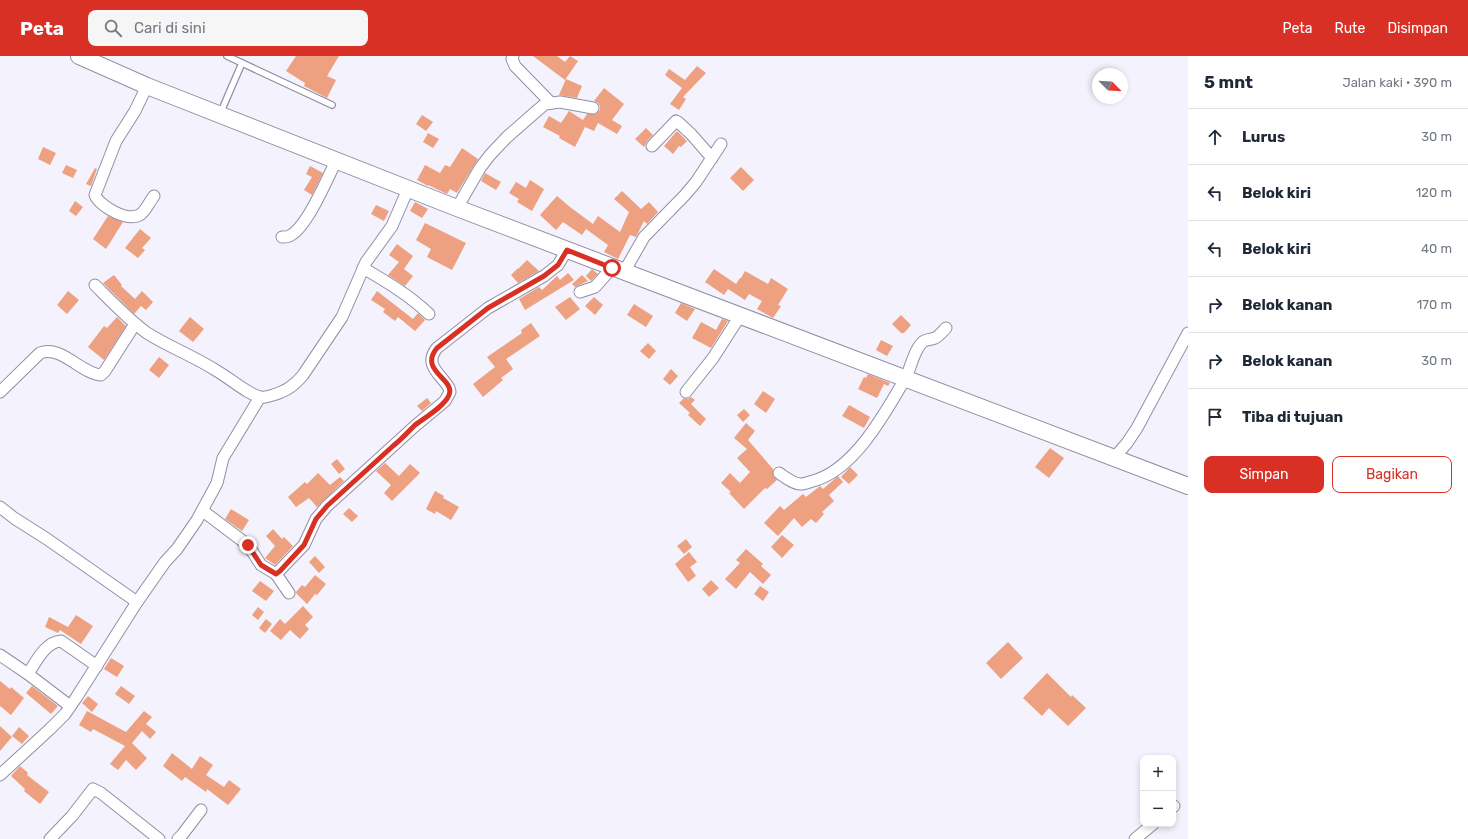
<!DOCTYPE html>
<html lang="id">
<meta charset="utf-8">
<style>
body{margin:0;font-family:Rubik,sans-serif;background:#f6f6f7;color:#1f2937}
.controls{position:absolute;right:12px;bottom:12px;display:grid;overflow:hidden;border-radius:8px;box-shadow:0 2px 6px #0003}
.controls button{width:36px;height:36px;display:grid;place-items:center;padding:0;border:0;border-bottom:1px solid #e0e1e3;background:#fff;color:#1f2937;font:20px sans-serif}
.compass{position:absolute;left:1092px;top:12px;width:36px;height:36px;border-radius:50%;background:#fff;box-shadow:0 2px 6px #0003;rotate:114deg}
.stop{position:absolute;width:12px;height:12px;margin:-9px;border:3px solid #d93025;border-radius:50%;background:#fff}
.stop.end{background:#d93025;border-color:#fff;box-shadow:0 1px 4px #0008}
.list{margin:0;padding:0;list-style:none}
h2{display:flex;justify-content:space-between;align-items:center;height:52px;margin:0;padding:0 16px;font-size:17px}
h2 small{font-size:13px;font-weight:400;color:#747a83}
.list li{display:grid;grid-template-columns:26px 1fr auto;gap:12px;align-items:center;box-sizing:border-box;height:56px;padding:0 16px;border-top:1px solid #e0e1e3}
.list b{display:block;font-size:15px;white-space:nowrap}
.list em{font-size:13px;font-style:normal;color:#747a83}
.actions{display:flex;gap:8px;padding:12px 16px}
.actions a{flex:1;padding:9px 0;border:1px solid #d93025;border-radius:8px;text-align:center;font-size:14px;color:#d93025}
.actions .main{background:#d93025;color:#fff}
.icon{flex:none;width:22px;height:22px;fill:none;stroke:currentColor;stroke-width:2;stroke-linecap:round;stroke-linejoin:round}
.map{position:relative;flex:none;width:1188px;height:783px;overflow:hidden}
header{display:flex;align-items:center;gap:24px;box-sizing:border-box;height:56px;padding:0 20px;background:#d93025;color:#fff}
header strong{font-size:19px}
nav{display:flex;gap:22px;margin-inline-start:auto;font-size:14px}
.search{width:280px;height:36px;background:#f6f6f7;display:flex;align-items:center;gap:10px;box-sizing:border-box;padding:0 14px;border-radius:8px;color:#747a83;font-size:15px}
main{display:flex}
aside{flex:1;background:#fff}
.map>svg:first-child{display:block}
.building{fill:#eda180}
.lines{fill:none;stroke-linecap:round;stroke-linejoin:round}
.service-casing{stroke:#928ea6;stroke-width:8}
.minor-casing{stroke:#928ea6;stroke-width:13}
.secondary-casing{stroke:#928ea6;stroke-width:18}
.service{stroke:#fff;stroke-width:5.5}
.minor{stroke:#fff;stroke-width:11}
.secondary{stroke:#fff;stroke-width:16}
.route{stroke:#d93025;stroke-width:5}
</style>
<header>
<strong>Peta</strong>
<div class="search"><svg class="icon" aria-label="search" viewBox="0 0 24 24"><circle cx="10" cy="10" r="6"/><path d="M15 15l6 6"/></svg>Cari di sini</div>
<nav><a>Peta</a><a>Rute</a><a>Disimpan</a></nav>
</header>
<main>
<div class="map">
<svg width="1188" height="783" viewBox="0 0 1188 783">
<rect width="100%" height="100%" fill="#f4f2fd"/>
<g class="building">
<path d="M296,0H339L327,20L336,24L327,42L304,30L305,27L286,15Z"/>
<path d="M533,0H557L565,6L570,0L578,5L565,24Z"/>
<path d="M697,10L706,17L683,41L686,43L679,54L670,48L682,32L665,19L669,13L685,24Z"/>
<path d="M566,23L582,30L577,42L559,39Z"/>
<path d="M604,32L624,48L612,64L622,70L617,78L598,67L594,75L585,71L575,91L559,82L560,80L543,71L549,60L561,67L569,55L583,64L587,58H596L600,54V50L598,47L594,45Z"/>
<path d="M422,59L433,66L426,75L416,68Z"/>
<path d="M646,72L653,79L647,85L644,91L635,83Z"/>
<path d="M677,75L687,85L681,91L679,90L673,98L664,90Z"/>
<path d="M428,77L439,83L433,92L423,86Z"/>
<path d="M43,91L56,97L50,109L38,103Z"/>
<path d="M462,92L478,103L457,137L450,133L447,138L428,129V130L417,124L425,109L440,117L445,109L450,111Z"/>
<path d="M66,109L77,114L73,122L62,117Z"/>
<path d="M310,110L323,117L312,139L304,134L312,121L306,118Z"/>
<path d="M741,111L754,124L743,135L730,122Z"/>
<path d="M95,112L97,113L91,130L86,128Z"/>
<path d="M485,117L501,126L496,134L481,125Z"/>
<path d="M530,124L544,133L532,155L517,146L519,143L509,137L516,126L526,132Z"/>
<path d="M622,135L641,153L649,146L658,156L647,168L644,165L636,181L630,179L618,203L604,196L608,189L586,173L582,179L563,166L556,174L540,159L557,140L570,151L593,168L598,160L620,176L629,156L614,143Z"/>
<path d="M75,145L83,151L76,160L69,155Z"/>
<path d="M415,146L428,153L422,162L410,155Z"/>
<path d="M376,149L389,155L384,165L371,158Z"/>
<path d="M108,160L123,166L106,193L93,183Z"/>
<path d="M425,167L466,187L452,214L427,201L431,193L416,184Z"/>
<path d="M140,173L151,182L142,192L145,194L138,202L125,192Z"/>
<path d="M397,188L413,200L404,213L413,220L405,230L388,219L399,206L389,199Z"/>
<path d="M527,204L539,215L518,227L511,219L518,212V213Z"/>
<path d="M592,213L598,218L591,225L586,220Z"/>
<path d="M714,213L736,228L740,222H741L745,215L768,228L771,222L788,233L778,249L781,250L773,262L757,253L762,245L749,238L745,244L728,233L724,239L705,226Z"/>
<path d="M568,217L574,224L525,254L519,243L539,231L542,234L557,220L560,224Z"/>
<path d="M114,219L122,229L121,230L135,243L142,235L153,246L146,254L141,250L134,258L103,227Z"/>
<path d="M582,219L588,225L575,231L572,228Z"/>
<path d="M68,235L79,244L67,258L57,249Z"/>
<path d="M377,235L413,263L418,257L425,264L415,275L398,261L395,265L383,256L385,253L371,244Z"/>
<path d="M570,241L580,253L566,264L555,251Z"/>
<path d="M594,241L603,249L595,259L585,250Z"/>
<path d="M681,247L695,253L687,265L675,257Z"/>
<path d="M634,248L653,260L646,271L627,259Z"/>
<path d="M901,259L911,269L904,277H901L892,268Z"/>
<path d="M117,261L126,270L104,304L88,291L104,270L107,272Z"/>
<path d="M190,261L204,273L193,286L179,275Z"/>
<path d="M722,263L728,265L711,292L692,282L701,266L716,274Z"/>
<path d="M531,267L540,280L506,303L513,313L501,322L503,324L483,341L473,328L495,311L487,301L522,277L521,274Z"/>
<path d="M881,284L893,290L887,300L876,294Z"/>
<path d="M648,287L656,295L649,303L640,295Z"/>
<path d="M159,301L169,309L159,322L149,314Z"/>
<path d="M671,313L678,320L670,329L663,323Z"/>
<path d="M868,318L890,327L888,330L884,328L877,342L858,333L864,321L866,322Z"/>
<path d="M763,335L775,343L766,357L754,348Z"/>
<path d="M691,341L695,344L691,348L706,363L700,370L688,359L690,357L679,347L684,342L688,343Z"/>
<path d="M427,342L431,347L422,355L417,350Z"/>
<path d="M849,349L870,361L864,372L842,360Z"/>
<path d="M744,353L750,359L743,366L737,359Z"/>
<path d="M746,367L755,375L748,384L773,413V420L777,424L767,433L765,432L744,453L729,437L731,436L721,427L730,417L740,427L750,416L737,402L747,393L734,382Z"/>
<path d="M1050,392L1064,402L1049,422L1035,411Z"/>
<path d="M337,403L345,413L339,418L331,408Z"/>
<path d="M385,407L399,420L410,408L420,417L392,445L384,437L391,429L376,415Z"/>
<path d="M850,411L858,419L849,428L841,421Z"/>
<path d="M318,417L330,429L340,421L344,425L317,451L309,442L296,451L288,441L305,426L307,428Z"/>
<path d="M838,420L843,426L829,439L834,445L822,456L824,458L816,467L811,463L802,471L794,462L778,480L764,467L780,450L784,454L803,438L806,441L820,430L823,433Z"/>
<path d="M435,435L444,440L443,442L459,451L451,464L436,455L435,458L426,453Z"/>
<path d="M349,452L358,460L352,466L343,458Z"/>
<path d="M231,453L249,464L242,475L225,463Z"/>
<path d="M273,473L282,483L284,481L293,490L275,509L265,502L275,490L266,480Z"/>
<path d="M782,479L794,489L782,502L771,491Z"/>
<path d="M686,483L692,491L684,498L677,490Z"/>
<path d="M746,493L763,508L761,510L771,519L763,528L750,516L736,533L725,523L740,507L736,504Z"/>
<path d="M689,496L697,506L690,511L696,520L688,526L675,508Z"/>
<path d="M315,500L325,511L319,517L309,506Z"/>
<path d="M315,519L326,528L317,539L315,538L307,548L296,537V536L302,529L305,531Z"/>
<path d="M711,524L719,532L709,541L702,533Z"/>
<path d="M260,525L274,535L266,545L252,535Z"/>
<path d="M760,530L769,536L763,545L754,538Z"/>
<path d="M303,550L313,561L305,569L309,573L300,583L290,574L281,584L270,575L280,563L285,568Z"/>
<path d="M258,551L264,556L258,564L252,559Z"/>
<path d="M76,559L93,570L81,588L60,574L58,577L45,571L49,561L68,571Z"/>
<path d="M266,563L272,568L265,577L259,572Z"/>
<path d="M1008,586L1023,602L1001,623L986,607Z"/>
<path d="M111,602L124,610L117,621L104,613Z"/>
<path d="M1047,617L1071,641L1072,639L1086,652L1068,670L1049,652L1042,660L1023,642Z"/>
<path d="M0,625L10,633L11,631L24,642L11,659L0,650Z"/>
<path d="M32,630L58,650L51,658L26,637Z"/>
<path d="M121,630L135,640L129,648L115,638Z"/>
<path d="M88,640L98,648L92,656L82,647Z"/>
<path d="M87,655L126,676L144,655L152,661L146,668L156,676L150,683L142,675L132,687L147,702L136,714L126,704L118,714L110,708L125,690L93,673L91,676L79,669Z"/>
<path d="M0,670L12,681L0,695Z"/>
<path d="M19,671L29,680L22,688L12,680Z"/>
<path d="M172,697L192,713L200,700L213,709L206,719L224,731L229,724L241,733L228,749L207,733L206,736L185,721L182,725L163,710Z"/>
<path d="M20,710L28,717L27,719L49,736L40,748L24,735L25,733L11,720Z"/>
</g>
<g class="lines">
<g class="service-casing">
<g id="service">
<path d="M227,0L332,49"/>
<path d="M220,58L242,7"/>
</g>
</g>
<g class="minor-casing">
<g id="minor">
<path d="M513,0L512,3L515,10L551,47"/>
<path d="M147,30L135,55L116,85L95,139C100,151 129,167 141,158C146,154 150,145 154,140"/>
<path d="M652,90L676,65L678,66L691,78L712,102"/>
<path d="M457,152L480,112L490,99L507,81L539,53L545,48L560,46L593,52"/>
<path d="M282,181C285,181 289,181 291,179C308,169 327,123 336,105"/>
<path d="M363,212C387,226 409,239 429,258"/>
<path d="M624,216L644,181L685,139L696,126L721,88"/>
<path d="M95,229C112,246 128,263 147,277C169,291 194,300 217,315C228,321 250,340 261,341C265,342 269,340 273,339C286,335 294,330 303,319L342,261L366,206L392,170L408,133"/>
<path d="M580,236L595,231L612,212"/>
<path d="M0,336L40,297C62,289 80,317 101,319L105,315L135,268"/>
<path d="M686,336L713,302L740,260"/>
<path d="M1114,402L1127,387L1137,372L1188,277"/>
<path d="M779,417C785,421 793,428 801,428C804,428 809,426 813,425C854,414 884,359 905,323C910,314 912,302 918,292C924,282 926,285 935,282C939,280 943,275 946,272"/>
<path d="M0,451L14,462L47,483L137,546"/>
<path d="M203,455L248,489L261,509L276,518L304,489L316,463L327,450L415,370L445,345L450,336L449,332C441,318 423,309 437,292L488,252L544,220L558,209L567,194"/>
<path d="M276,518L289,537"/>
<path d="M0,599L28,618C36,606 45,586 61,585L97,610"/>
<path d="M28,618L70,650"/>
<path d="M0,719L50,673L65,658L76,642L137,546L165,506L177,493L197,464L217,427L223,402L260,341"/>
<path d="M1173,751L1174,750"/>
<path d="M50,783L72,760L93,733L101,737L159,783"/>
<path d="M178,783L182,779L201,754"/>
<path d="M1135,783L1153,768"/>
</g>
</g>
<g class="secondary-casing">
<path id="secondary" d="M79,0L147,30L457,152L1188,430"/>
</g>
<use href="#service" class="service"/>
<use href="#minor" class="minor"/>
<use href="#secondary" class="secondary"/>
</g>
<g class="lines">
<path class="route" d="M248,489L261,509L276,518L280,515L304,489L316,463L327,450C349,430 371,410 393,390C401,384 408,376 415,369C424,362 445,350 449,339C456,323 418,315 437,292L488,252L544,220L558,209L567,194L612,212"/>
</g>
</svg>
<div class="controls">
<button>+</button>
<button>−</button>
</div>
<svg class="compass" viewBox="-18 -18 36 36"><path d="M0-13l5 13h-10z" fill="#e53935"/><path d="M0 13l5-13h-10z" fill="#747a83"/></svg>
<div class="stop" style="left:612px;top:212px"></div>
<div class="stop end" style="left:248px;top:489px"></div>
</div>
<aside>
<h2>5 mnt<small>Jalan kaki · 390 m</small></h2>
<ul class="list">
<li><svg class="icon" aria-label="ahead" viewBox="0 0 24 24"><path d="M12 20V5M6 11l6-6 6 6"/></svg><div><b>Lurus</b></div><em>30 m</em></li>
<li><svg class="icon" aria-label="left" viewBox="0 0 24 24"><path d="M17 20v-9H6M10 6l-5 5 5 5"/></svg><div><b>Belok kiri</b></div><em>120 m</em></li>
<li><svg class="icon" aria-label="left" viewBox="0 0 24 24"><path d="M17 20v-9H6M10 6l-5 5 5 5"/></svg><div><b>Belok kiri</b></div><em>40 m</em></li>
<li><svg class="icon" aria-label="right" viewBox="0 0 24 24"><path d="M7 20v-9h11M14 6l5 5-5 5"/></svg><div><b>Belok kanan</b></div><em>170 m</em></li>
<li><svg class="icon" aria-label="right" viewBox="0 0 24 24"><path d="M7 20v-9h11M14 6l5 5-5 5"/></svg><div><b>Belok kanan</b></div><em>30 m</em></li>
<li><svg class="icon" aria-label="arrive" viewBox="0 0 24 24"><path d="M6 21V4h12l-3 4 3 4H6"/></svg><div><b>Tiba di tujuan</b></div></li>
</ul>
<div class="actions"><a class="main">Simpan</a><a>Bagikan</a></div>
</aside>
</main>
